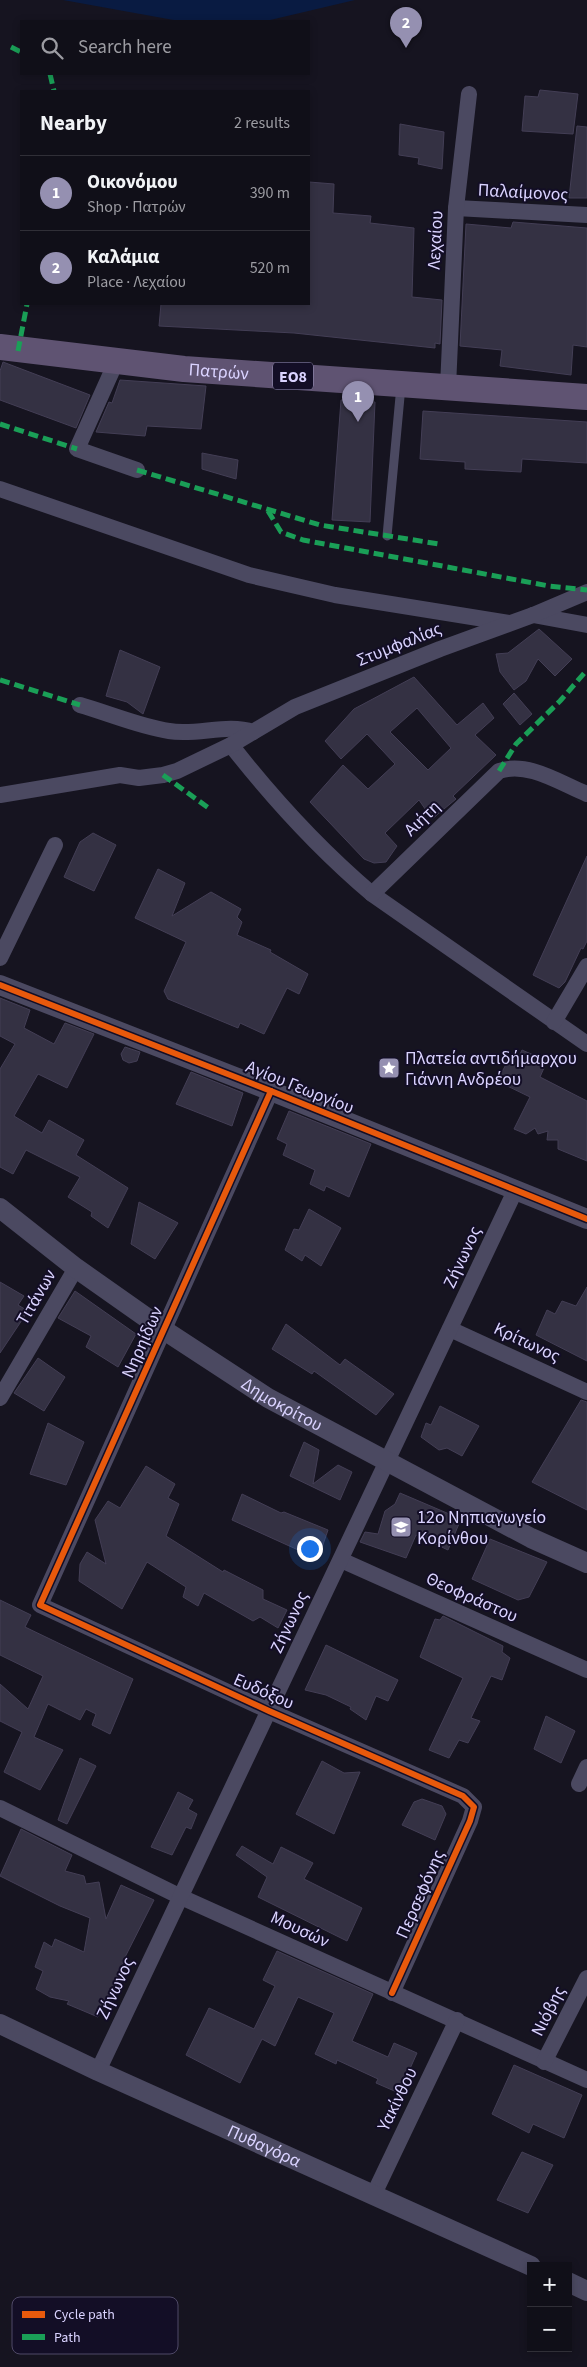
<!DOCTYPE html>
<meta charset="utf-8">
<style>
body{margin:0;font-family:"Source Sans 3",sans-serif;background:#1e1d25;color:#f1f3f6}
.controls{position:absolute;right:15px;bottom:15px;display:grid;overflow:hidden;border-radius:0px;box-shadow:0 2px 8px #0003}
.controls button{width:45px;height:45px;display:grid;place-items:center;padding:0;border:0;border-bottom:1px solid #302f37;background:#100f18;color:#f1f3f6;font:25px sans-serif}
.you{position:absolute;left:309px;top:1548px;width:18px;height:18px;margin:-12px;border:4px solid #fff;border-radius:50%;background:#1a73e8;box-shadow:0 0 0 8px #1a73e833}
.badge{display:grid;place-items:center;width:32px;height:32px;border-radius:50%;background:#9590b1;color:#fff;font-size:16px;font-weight:700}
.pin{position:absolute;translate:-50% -41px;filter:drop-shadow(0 1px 2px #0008)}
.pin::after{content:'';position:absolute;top:26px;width:18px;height:15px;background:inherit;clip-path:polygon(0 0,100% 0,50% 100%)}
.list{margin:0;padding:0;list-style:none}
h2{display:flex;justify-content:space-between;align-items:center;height:65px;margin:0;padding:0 20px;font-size:21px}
h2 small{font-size:16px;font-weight:400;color:#9c9ca2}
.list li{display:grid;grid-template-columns:32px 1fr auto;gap:15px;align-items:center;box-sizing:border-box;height:75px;padding:0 20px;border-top:1px solid #302f37}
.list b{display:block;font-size:19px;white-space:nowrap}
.list p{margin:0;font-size:16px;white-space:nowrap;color:#9c9ca2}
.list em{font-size:16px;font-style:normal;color:#9c9ca2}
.icon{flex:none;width:28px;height:28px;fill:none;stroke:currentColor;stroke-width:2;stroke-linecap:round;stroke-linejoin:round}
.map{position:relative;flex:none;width:587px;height:2367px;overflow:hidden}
.search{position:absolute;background:#100f18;box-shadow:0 2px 8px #0003;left:20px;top:20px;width:290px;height:55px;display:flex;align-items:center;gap:12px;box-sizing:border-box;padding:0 18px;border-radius:0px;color:#9c9ca2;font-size:19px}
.panel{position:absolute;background:#100f18;box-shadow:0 2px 8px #0003;left:20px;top:90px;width:290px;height:215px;border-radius:0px}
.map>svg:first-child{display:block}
.water{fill:#091b42}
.building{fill:#343143;stroke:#433e55;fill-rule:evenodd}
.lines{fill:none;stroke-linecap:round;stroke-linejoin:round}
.service{stroke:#4b4961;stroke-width:9}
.minor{stroke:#4b4961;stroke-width:16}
.tertiary{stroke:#4b4961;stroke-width:20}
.primary{stroke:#5f5372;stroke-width:26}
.quiet{stroke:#1a9f57;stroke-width:5;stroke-dasharray:10 5;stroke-linecap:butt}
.cycleway-casing{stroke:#130e26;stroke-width:9}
.cycleway{stroke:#e8590c;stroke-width:6}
.labels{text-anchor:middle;stroke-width:4;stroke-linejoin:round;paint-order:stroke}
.shield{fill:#130e26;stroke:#9e98be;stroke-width:1}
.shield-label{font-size:16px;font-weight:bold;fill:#dad3ff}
.street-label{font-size:18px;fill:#dad3ff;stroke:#130e26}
.poi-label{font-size:18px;fill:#dad3ff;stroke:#130e26;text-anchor:start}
.key{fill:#130e26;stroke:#4f4967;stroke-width:1}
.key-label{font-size:14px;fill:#dad3ff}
</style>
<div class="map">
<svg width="587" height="2367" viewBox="0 0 587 2367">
<rect width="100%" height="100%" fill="#161420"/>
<path class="water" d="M63,0H355L266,21H179Z"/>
<g class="building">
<path d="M540,90L578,94L573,134L522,131L525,96L538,97Z"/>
<path d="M400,124L444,132L442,169L418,164L419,158L399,155Z"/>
<path d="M577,126L587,127V198H569Z"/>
<path d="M309,182L334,184L333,213L371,216L370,223L414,228L412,297L442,300L440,344L435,343V348L294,333L159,326L161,304H309Z"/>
<path d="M513,222L587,228V347L573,345L571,375L500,366L502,350L460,346L466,224L511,228Z"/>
<path d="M3,362L90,395L76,428L0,400V371Z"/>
<path d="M120,380L206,386L201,429L147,426L145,436L96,432L109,402L112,403Z"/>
<path d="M341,400L375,402L370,522L332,520Z"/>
<path d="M423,411L587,422V463L522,459L521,472L465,469V462L420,459Z"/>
<path d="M202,453L238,460L236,479L202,469Z"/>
<path d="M539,629L572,659L555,676L538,659L526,681L514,690L500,672L496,654L508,653Z"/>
<path d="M120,650L160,667L143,714L127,702L106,696Z"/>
<path d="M414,677L457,725L483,703L494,718L475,735L496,755L453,796L456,799L432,819L419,800L385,833L397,846L386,862L374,863L364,859L310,802L343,765L368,789L395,764L367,734L341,759L325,741L354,709ZM417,708L451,748L428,770L390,732Z"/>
<path d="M514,693L532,714L520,725L503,704Z"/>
<path d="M93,833L116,845L94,891L64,877L80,842Z"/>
<path d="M587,856V941L583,949L581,948L565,982L559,988L533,975Z"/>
<path d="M158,869L185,883L172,916L211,892L241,909L237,917L242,922L237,935L271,950L270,952L308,974L299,994L287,988L264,1034L240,1023L238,1028L168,999L164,991L186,942L135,918Z"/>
<path d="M0,998L30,1010L24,1028L54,1044L65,1023L94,1034L67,1088L38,1074L14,1116L42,1133L49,1120L84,1140L76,1155L128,1188L108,1228L91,1216L92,1212L68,1197L80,1177L26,1150L13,1174L0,1167V1069L15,1044L0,1036Z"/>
<path d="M125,1047L140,1052L137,1061L129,1063L123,1060L121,1054Z"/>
<path d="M522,1050L547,1061L540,1077L587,1101V1161L558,1149V1140H547L548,1131L538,1134L535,1128L526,1134L514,1129L530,1097L497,1081L509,1059L516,1063Z"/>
<path d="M191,1072L243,1093L232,1126L176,1104Z"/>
<path d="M289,1111L371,1144L349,1197L326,1186L324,1191L310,1184L315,1170L283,1155L287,1144L277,1139Z"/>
<path d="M139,1202L178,1223L155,1259L131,1244Z"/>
<path d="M309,1209L341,1228L321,1266L305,1255L302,1261L285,1250L294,1229L299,1230Z"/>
<path d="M0,1282L24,1296L18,1305L28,1311L0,1353Z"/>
<path d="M587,1287V1361L536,1335L547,1310L555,1314L562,1301L576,1306Z"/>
<path d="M75,1291L136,1334L118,1367L86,1347L91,1336L58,1318Z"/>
<path d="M286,1324L340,1365L345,1359L394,1394L376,1415L314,1371L312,1374L272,1349Z"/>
<path d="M38,1358L65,1377L44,1411L14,1393Z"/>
<path d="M581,1400L587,1402V1510L532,1482Z"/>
<path d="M440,1406L479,1426L462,1456L447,1448L439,1450L421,1437L426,1423L431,1425Z"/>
<path d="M48,1423L84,1442L66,1485L30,1474Z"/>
<path d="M304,1442L319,1450L313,1484L338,1465L352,1472L340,1500L290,1476Z"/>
<path d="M146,1466L175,1484L168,1498L179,1504L166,1536L223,1572L224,1570L263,1590V1599L287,1610L278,1628L260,1617L253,1621L204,1593L198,1606L183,1597L186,1587L147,1562L122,1609L79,1581L80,1564L87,1552L106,1564L95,1520L108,1501L120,1508Z"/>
<path d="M400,1493L461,1519L448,1550L416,1535L406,1558L360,1542L365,1532L378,1534L385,1511L395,1504Z"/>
<path d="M242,1494L281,1513L284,1512L328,1530L318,1559L232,1520Z"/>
<path d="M490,1539L547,1562L529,1597L518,1600L472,1579Z"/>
<path d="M0,1600L31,1615L25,1627L133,1679L110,1734L92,1725L96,1714L86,1709L80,1720L48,1704L34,1737L63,1750L40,1790L4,1772L22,1732L0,1721V1684L28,1709L43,1676L0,1655Z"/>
<path d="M443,1616L503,1646L502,1652L510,1658L502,1680L491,1676L471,1718L480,1721L468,1743L459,1740L449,1758L429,1750L463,1678L420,1657L435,1619L440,1620Z"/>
<path d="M326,1645L398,1680L388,1701L376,1696L366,1720L350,1709L351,1707L326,1695L305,1690Z"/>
<path d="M546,1716L575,1731L561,1763L534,1749Z"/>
<path d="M80,1758L96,1766L67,1824L58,1820Z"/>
<path d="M322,1761L344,1773L360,1772L334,1834L296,1814Z"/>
<path d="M178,1792L193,1800L188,1809L197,1814L191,1829L186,1827L172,1855L151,1847Z"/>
<path d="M422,1799L442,1806L446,1814L435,1840L402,1825L414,1802Z"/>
<path d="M21,1829L72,1855L65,1871L84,1876L86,1884L99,1882L106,1919L121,1885L154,1900L122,1963L126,1965L98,2017L67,2004L69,2001L50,1997L36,1989L43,1971L35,1967L44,1942L52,1947L55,1939L84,1952L90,1918L60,1906L0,1876Z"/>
<path d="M242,1846L273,1864L281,1847L313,1863L304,1879L362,1908L347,1941L258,1897L267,1877L236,1855Z"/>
<path d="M277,1951L373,1994L352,2041L388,2057L394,2043L417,2053L399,2093L376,2083L378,2079L337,2060L336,2064L315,2054L334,2013L298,1997L275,2046L262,2039L240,2083L186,2055L209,2008L254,2029L275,1986L263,1980Z"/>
<path d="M514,2065L582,2095L564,2138L533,2124L529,2133L492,2114Z"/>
<path d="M522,2152L553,2165L528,2213L497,2200Z"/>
</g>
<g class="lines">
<path class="service" d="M387,536L401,386"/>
<g class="minor">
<path d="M456,208L587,215"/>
<path d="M116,362L77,449L137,470"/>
<path d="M448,387L456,208L469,94"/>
<path d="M0,489L249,575L335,595L509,623"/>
<path d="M533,615L587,625"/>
<path d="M80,705C108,713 141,727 169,731C197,736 227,723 253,732"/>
<path d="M231,745C274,800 319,849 372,894L587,1044"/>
<path d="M0,795L120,775L139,778L163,775L177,771L231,745L295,707L440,649L533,615L587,592"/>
<path d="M372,894L499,771C528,761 560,783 587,794"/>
<path d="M0,958L55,845"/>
<path d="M554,1022L587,966"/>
<path d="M271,1091L40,1605L269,1711L463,1796L474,1807L470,1821L392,1993"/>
<path d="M450,1329L587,1392"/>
<path d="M0,1398L76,1268"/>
<path d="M341,1560L587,1670"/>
<path d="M579,1784L587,1767"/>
<path d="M0,1808L181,1897L587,2080"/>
<path d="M544,2062L587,1978"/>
<path d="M98,2071L515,1191"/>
<path d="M373,2196L457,2020"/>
</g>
<g class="tertiary">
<path d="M0,985L271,1091L587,1219"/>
<path id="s1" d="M0,1208L76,1268L164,1330L268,1398L531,1538L587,1563"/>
<path id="s2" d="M0,2024L98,2071L531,2266"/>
<path d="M568,2282L587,2291"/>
</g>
<path class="primary" id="s3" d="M0,347L184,369L587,397"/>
<g class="quiet">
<path d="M11,47L21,52"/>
<path d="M50,74L54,91"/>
<path d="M18,351L27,304"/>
<path d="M0,424L77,449"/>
<path d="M137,470L320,525L439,544"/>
<path d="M268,511L281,532L303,540L549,586L587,590"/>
<path d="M0,680L80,705"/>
<path d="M499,771L516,744L560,701L587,670"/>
<path d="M163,775L210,809"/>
</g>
<g class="cycleway-casing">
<g id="cycleway">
<path d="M0,985L271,1091L587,1219"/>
<path d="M271,1091L40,1605L269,1711L463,1796L474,1807L470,1821L392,1993"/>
</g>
</g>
<use href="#cycleway" class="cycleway"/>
</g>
<defs>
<g id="sight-square" transform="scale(1.125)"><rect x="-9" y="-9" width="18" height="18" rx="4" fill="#9590b1" stroke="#130e26"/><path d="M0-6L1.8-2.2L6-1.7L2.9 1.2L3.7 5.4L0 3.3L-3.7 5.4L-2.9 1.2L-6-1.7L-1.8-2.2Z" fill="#fff"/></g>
<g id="school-square" transform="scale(1.125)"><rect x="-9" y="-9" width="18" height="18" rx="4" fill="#9590b1" stroke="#130e26"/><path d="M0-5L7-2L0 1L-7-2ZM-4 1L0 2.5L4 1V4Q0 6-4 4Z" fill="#fff"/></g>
</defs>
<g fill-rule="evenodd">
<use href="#sight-square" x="389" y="1068"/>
<use href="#school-square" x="401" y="1527"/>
</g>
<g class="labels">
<rect class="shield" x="273" y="362.5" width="40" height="27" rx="4"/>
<g class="shield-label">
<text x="293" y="382">ΕΟ8</text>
</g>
<g class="street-label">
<text transform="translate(523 192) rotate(3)" y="6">Παλαίμονος</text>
<text transform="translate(435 240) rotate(-87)" y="6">Λεχαίου</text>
<text dy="6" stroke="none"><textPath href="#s3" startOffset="220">Πατρών</textPath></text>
<text transform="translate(399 644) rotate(-22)" y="6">Στυμφαλίας</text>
<text transform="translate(422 818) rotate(-44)" y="6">Αιήτη</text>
<text transform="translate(300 1087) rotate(22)" y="6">Αγίου Γεωργίου</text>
<text transform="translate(462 1257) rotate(-65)" y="6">Ζήνωνος</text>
<text transform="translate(36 1297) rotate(-60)" y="6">Τιτάνων</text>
<text transform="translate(142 1342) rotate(-66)" y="6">Νηρηίδων</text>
<text transform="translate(527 1342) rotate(25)" y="6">Κρίτωνος</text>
<text dy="6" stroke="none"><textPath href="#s1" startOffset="344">Δημοκρίτου</textPath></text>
<text transform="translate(472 1597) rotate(24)" y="6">Θεοφράστου</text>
<text transform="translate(289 1622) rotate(-65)" y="6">Ζήνωνος</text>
<text transform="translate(264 1691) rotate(24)" y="6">Ευδόξου</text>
<text transform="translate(420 1894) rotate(-66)" y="6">Περσεφόνης</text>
<text transform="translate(300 1929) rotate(25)" y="6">Μουσών</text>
<text transform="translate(115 1988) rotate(-65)" y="6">Ζήνωνος</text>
<text transform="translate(548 2011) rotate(-63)" y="6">Νιόβης</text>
<text transform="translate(397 2099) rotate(-64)" y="6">Υακίνθου</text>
<text dy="6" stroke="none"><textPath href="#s2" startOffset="291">Πυθαγόρα</textPath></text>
</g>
<g class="poi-label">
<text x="405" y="1064">Πλατεία αντιδήμαρχου<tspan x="405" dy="21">Γιάννη Ανδρέου</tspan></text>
<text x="417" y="1523">12ο Νηπιαγωγείο<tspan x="417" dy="21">Κορίνθου</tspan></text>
</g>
</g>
<rect x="12" y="2297" width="166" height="57" rx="8" class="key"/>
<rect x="22" y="2311" width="23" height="7" fill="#e8590c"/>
<rect x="22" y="2334" width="23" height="6" fill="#1a9f57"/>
<g class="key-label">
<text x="54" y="2319">Cycle path</text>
<text x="54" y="2342">Path</text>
</g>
</svg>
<div class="controls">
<button>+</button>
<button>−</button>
</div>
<div class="you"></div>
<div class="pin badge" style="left:358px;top:422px">1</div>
<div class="pin badge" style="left:406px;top:48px">2</div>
<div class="search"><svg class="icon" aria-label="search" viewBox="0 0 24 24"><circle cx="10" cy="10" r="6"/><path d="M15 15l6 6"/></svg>Search here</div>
<section class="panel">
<h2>Nearby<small>2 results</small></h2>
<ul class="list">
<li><span class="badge">1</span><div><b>Οικονόμου</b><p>Shop · Πατρών</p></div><em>390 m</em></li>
<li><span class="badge">2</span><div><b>Καλάμια</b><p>Place · Λεχαίου</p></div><em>520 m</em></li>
</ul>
</section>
</div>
